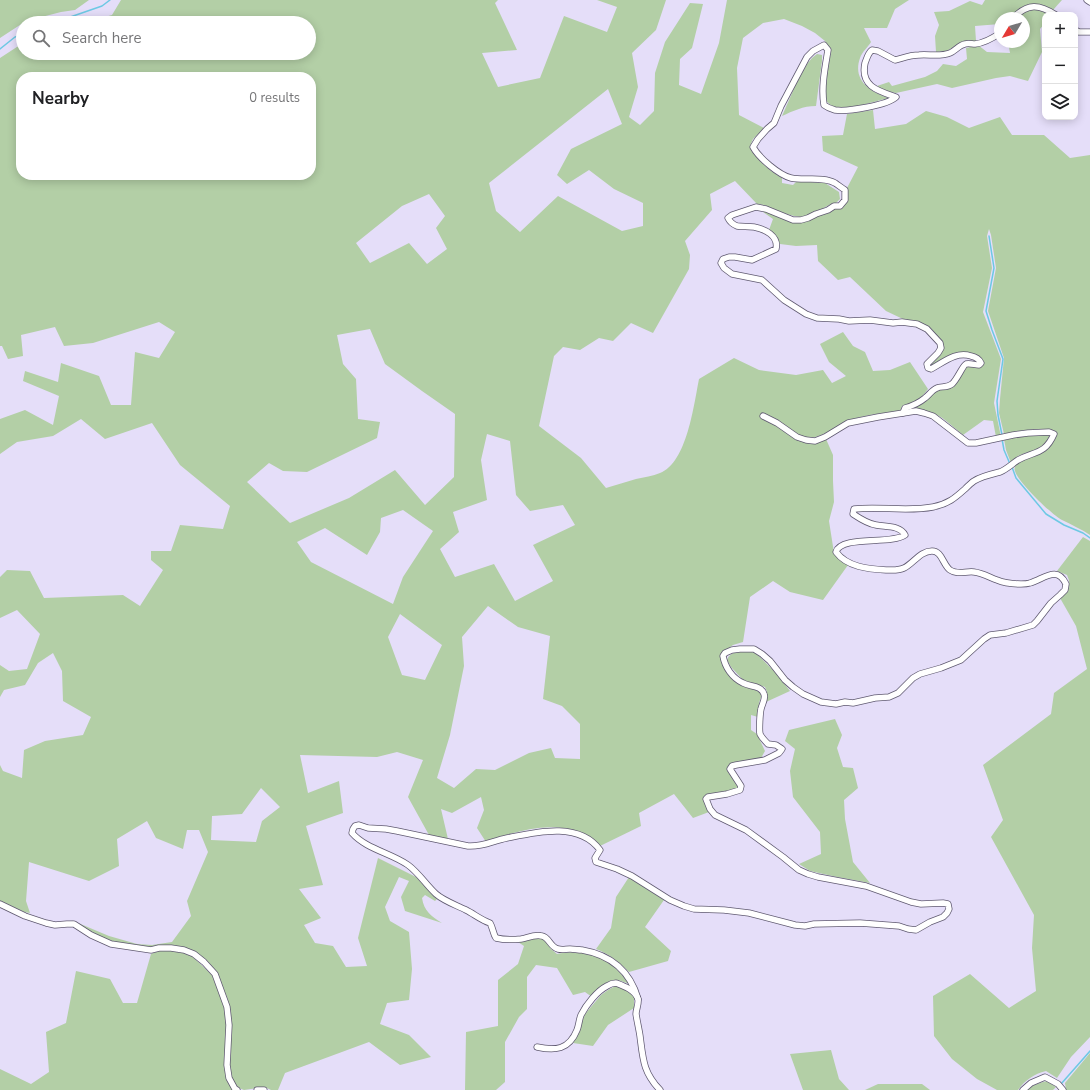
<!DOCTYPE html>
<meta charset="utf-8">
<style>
body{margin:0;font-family:"Nunito Sans",sans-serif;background:#f2f2f2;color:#202124}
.controls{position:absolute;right:12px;top:12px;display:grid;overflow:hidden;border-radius:8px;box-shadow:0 2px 10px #0003}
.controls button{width:36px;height:36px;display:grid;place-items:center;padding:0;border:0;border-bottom:1px solid #e0e0e0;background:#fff;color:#202124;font:20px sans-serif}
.compass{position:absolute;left:994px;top:12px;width:36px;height:36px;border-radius:50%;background:#fff;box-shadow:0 2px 10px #0003;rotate:232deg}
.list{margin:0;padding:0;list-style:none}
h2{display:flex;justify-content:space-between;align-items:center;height:52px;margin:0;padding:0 16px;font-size:17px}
h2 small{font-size:13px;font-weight:400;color:#757577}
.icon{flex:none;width:22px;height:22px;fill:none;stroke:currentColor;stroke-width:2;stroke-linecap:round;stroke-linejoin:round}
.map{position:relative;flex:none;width:1090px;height:1090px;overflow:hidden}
.search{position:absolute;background:#fff;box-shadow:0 2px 10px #0003;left:16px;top:16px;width:300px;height:44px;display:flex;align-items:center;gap:10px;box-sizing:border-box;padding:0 14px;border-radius:22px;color:#757577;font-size:15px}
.panel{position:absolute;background:#fff;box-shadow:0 2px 10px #0003;left:16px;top:72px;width:300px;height:108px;border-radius:16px}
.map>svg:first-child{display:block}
.green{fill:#b3cfa6;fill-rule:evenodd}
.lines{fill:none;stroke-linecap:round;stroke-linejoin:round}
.stream{stroke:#6dc9e4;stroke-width:1.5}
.minor-casing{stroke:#605a71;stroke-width:7}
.minor{stroke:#fff;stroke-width:5.5}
</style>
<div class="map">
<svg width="1090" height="1090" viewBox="0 0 1090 1090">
<rect width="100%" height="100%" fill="#e5def9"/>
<g class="green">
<path d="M0,0H89L75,10L61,12L26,21L0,38Z"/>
<path d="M121,0H498L495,3L517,50L482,53L498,87L540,78L564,16L607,32L617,7L597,0H666L656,30L632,53L638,87L629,117L640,125L654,111L655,73L665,42L690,3L703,4L692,48L680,59L679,85L701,94L719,43L727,0H909L895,9L887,28H864L871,42C868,47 862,52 860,58C852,81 871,92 889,98C876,101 846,111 834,107C831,106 829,103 826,101L824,91L831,52L825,41L815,33L802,26L784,19L763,23L743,38L737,68L739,115L764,128L753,139L750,146C757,160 768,170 782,178V183L793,185L797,181L825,183L839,192L840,199L836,203L831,204L807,217H801L794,216L780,212L764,205L757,204L735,181L710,194L712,210L685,241L690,255L689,269L653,333L631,323L613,341L599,338L580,350L563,347L554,356L539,426L581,458L606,488C616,485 626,482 636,479C644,477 653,476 660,473C687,463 694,404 699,379L734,358L759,370L796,375L823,370L832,383L846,376L829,362L820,344L843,332L853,346L865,352L873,371L890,370L910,362L928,389C919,401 916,402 902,406L900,412C885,413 869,414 854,419C842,424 819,439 808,438C800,438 793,430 786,427C778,422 770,418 762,414L761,418L775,425L797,439H826L833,455V481L834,502L829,521L834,553L843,562L848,565L823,600L790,592L773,581L750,597L743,642L733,645L722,653C721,670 733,679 747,687C753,689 757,690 762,694L759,703L758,717L751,715V730L757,734L765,751L761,758L731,765L739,788C735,789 732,790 729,791C719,793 711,792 703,798L709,812L693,818L674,794L639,813L641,826L600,846C570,815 521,829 486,842L477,828L484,810L481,797L452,813L441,809L448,839L429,835L408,797L423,760L397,752L377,757L300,755L308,793L339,781L343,813L306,826L323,885L299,889L321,918L304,925L315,943L333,946L346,967L367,966L358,938L378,858L416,877L437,899L435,901L425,895L422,898C424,911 431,916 442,923L405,911L401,897L409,881L399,877L385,907L390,921L409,932L412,969L409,1000L387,1003L380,1024L409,1035L431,1057L400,1065L369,1042L285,1073L278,1090H271L265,1087L244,1090L239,1088L234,1083L230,1076L229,1066L231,1039V1024L227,997L222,986L217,972L207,961L185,948L171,945L149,947L112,942L97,935L71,920L109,936L137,944L152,945L172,942L191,916L187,901L208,852L199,830H187L183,849L156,838L147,821L117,839L119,866L89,881L29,862L26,901L30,913L24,912L0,901V765L3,771L22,778L24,750L45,741L83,735L91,717L63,701L62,671L53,653L38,663L25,685L4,690L0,697V665L9,671L27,669L40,634L17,610L0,618V577L7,570L30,571L44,598L123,595L140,606L163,570L151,560V551H171L180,525L223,529L230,506L180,465L152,423L105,439L81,419L53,436L17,442L0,454V419L25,410L53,425L59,396L23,381L25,371L58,382L61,363L99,376L111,405H131L135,352L159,358L175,332L159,322L93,343L64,346L55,327L21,335L23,356L8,359L2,346H0V58L23,43V53H309V23H83L112,15ZM21,77H311V175H21ZM608,89L622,124L571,149L557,175L567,184L589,170L614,189L643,203V226L622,231L558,196L520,232L496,211L489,183ZM429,194L445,216L436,228L447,249L427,264L409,243L370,263L356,243L402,206ZM370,329L385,364L422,391L455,414L454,477L425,505L395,470L349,498L290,523L247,482L269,463L283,471L307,472L377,438L380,422L358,419L356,379L343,364L337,335ZM487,434L510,441L516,495L530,511L563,505L575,525L533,545L553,581L515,601L494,564L455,577L440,549L459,532L453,512L487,500L481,460ZM403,510L433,531L403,577L393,604L311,562L297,542L325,528L367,555L380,532L381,518ZM488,606L518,627L550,636L543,699L562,706L580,724V759L555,758L551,748L529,753L495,770L476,769L454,788L437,778L450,735L464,666L462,637ZM400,614L442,645L425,680L402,675L388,637ZM261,788L280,807L262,821L256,842L211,840L212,816L242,814Z"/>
<path d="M985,0H1062L1053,10C1031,0 1026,3 1009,18H1000V24L975,26L976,41L955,46L947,51L936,52L935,36L939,25L934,12L949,11L970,1L982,5Z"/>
<path d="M1031,9H1037L1052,14L1045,15V23L1040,29L1042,52L1028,81L1010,76L996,78L952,88L937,84L896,93L886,91L877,86L889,82L892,86L925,77L937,71L943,64L956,66L967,59L966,48L978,45L987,52L1010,53L1008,42H1024V18H1017L1023,12Z"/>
<path d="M817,54L822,55V61L816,106C803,106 793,111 782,116L796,84L807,64L812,58Z"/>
<path d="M873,110L875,129L906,124L926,111L947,117L969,128L1000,117L1012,135H1044L1070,158L1090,155V535C1081,529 1072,525 1062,520C1052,515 1018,482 1015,471C1014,469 1015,467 1015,465L1053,440L1055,431C1038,427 1020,431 1004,434L999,413L1000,399L1004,358L988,311L996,268L991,235L989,229L987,236L992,268L983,312L1001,359L994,403L1001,437H996L993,421L984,420L963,435C954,428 941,414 929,412C922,410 914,411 907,411L937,390L950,388L966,367L982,363L965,352L932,367L928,366L941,345L916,322L905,320L886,311L850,277L838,280L818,261L817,245L796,246L780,244L776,238L769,230L773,219L763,212L765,210L796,222L836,207H842L847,188L858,167L823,151L822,136L843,135L847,114Z"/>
<path d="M1047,434L1051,435L1046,443L1038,450L1025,453L1018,456L1011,463L1006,450L1004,439L1030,435Z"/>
<path d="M1083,537L1090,541V1037L1071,1057L1057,1078L1046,1071C1034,1074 1025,1080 1018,1090H997L977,1079L952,1059L934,1036L933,996L970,974L1009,1008L1036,991L1032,948L1034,915L991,837L1003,820L983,765L1051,714L1054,693L1087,669L1076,626L1060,598C1068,590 1072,586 1067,575L1057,571Z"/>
<path d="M747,651L756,653L776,673L790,691L766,702L767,692L765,687L753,683L747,682L742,679L731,667L727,660C730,651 739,652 747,651Z"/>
<path d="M835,719L842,735L837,748L843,767L853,768L858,788L844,800L845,819L853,862L870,883L837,877L810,871L799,864L821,854L820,832L793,797L790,771L795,749L785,741L789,730Z"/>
<path d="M629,877L664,900L645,927L671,951L668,961L629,972C619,962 609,954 596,949L611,928L616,897Z"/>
<path d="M538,938L545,940L551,949L557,954C576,950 596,953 612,965C619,970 624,978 630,984C626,983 620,980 616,980C605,980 598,990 592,997L585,992L573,995L557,968L536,965L527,977V1009L519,1017L505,1042V1082L496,1090H465L466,1032L498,1026V980L518,964L524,946L518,942Z"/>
<path d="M160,950H172L183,952L192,956L212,975L225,1008L228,1028L225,1057L234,1090H0V1069L31,1084L49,1072L46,1032L66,1023L76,971L110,979L123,1003H137L151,954Z"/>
<path d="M617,985L627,991L634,997V1008L608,1025L593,1046L573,1043L577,1035L585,1014L601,995L608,990Z"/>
<path d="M831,1050L839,1079L849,1090H803L790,1054Z"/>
<path d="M1090,1053V1090H1066L1065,1083Z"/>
<path d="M1047,1081L1056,1087L1053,1090H1026C1032,1085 1039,1083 1047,1081Z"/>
<path d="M878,1084H922L930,1090H865Z"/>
</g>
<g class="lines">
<g class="stream">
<path d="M53,23L102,6L110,0"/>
<path d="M0,49L15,37L23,35"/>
<path d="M989,236L994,268L986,311L992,330L1003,359L997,401L998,415L1002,435"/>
<path d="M1002,439L1004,450L1010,464"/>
<path d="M1012,467L1016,478L1046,514L1064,525L1083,533L1090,538"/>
<path d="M1061,1084L1090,1051"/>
</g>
<g class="minor-casing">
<g id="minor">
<path d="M1087,0L1090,2"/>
<path d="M1013,18C1028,3 1039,4 1056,15"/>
<path d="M1075,30L1079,32H1090"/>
<path d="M903,413L905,408C912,406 919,403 925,398C929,395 932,390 937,388C941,386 947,388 952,384C957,380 963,365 966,364C970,363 975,365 979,365L981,363C979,359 976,357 971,356C956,351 944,362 931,369L928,368L927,364L938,353L941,348L940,343L927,329L917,324L909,323L902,322L893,323L870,320L849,321L839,319L817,318L806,314L784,300L762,280L732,274L724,268L721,263L723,259L729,257H735L752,260L776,249C779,236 765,229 754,227C748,226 742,227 737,226C732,224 730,222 728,218L732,215L756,207L766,209L793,220H801L808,218L816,214L828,210L834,206H840L845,200V190C842,188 838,185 835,183C823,176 804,181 791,178C779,175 759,158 753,147L758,139L767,129L774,123L781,106L807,57L813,51L824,45L828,50C825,68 821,87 824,105C828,108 831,109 835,110C847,112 888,105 896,97C878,91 860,86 865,63C867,58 868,53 872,50L878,51L895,60C903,58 910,55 919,55C929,54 940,57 950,53C955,51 959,45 965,44C968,43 972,44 975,44C984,43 993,38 1000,33"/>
<path d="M0,904L25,916L46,923L55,925L67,924H74L91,935L111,944L151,950L159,948H171L184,950L194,954L204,962L215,974L227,1007L229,1025L227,1065L229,1078L235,1089L237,1090"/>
<path d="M638,999C630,971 611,955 582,950C578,950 574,949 570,949C566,949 562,950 558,949C550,947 549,937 542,936C535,934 527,938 521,939C512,940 504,940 496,938C493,934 493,928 490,923C481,920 474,914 466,910C456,905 444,901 436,894C426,885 419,873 408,865C391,853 366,849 352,833L353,829L355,826L359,825L368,828L386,829L397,831L468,846C483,847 492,841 507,838C536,832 579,821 600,850L595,858L596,862L617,869L632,876L670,900L684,906L694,909L724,910L749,913L795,925L805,926L814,924L860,923L899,926L908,929L916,930L930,922L943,917L947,913L949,909L948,904L943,903L921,904L911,902L866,886L818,877L808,874L799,870L783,857L746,830L715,815L710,809L706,799L708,797L727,794L740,790L741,786L730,769L732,766L736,765L765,760L779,753L782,749L776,745L768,744C765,741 762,738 760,734C759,730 760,713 761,709C762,704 766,699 764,694C761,685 750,687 743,683C732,678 725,667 723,656L725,653L732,650L740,649H754L762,654L770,661L785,680L793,687L803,694L821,702L836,704L845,702L853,703L875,698L889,697L898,693L913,678L920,674L941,668L961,660L984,639L990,635L1006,633L1033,625L1037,621L1051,603L1060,595L1065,590L1066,584C1057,565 1044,579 1030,583C1027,584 1024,584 1021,584C1013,584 1004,583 997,580C989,577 982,573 974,572C966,571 957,575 950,570C943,565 942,551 932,551C920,551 913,564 904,568C898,571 891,570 886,570C868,569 847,567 836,552C841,535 891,545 905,535C900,525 885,527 876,525C868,524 859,518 853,514L854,509C880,506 907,512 933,507C948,504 955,498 965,489C968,486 971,483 974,481C982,476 992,474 1000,472C1007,469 1012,464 1018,460C1034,451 1045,455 1054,434L1049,432L1028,433L1013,435L976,443H968L933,416L924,413L916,411L878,417L848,423L825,437L815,441L806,440L797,437L777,423L763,416"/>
<path d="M537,1047C555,1051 569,1050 577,1030C579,1025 579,1020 581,1015C586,1005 597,991 607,986C610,984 613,983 616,983C624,986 635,990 638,999C639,1004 636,1009 636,1014C637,1021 639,1029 640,1036C643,1059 643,1072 660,1090"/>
<path d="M257,1090H264"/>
<path d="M1023,1090L1031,1083L1045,1077L1058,1084L1063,1090"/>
</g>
</g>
<use href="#minor" class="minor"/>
</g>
</svg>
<div class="controls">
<button>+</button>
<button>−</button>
<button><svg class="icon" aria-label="layers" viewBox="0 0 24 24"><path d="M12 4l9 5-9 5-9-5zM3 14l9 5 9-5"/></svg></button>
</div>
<svg class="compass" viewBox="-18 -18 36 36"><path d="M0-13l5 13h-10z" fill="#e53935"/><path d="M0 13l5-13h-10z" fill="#757577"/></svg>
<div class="search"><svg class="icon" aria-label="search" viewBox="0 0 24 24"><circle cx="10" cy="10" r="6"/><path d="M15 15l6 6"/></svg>Search here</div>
<section class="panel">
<h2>Nearby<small>0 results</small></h2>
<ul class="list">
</ul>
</section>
</div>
